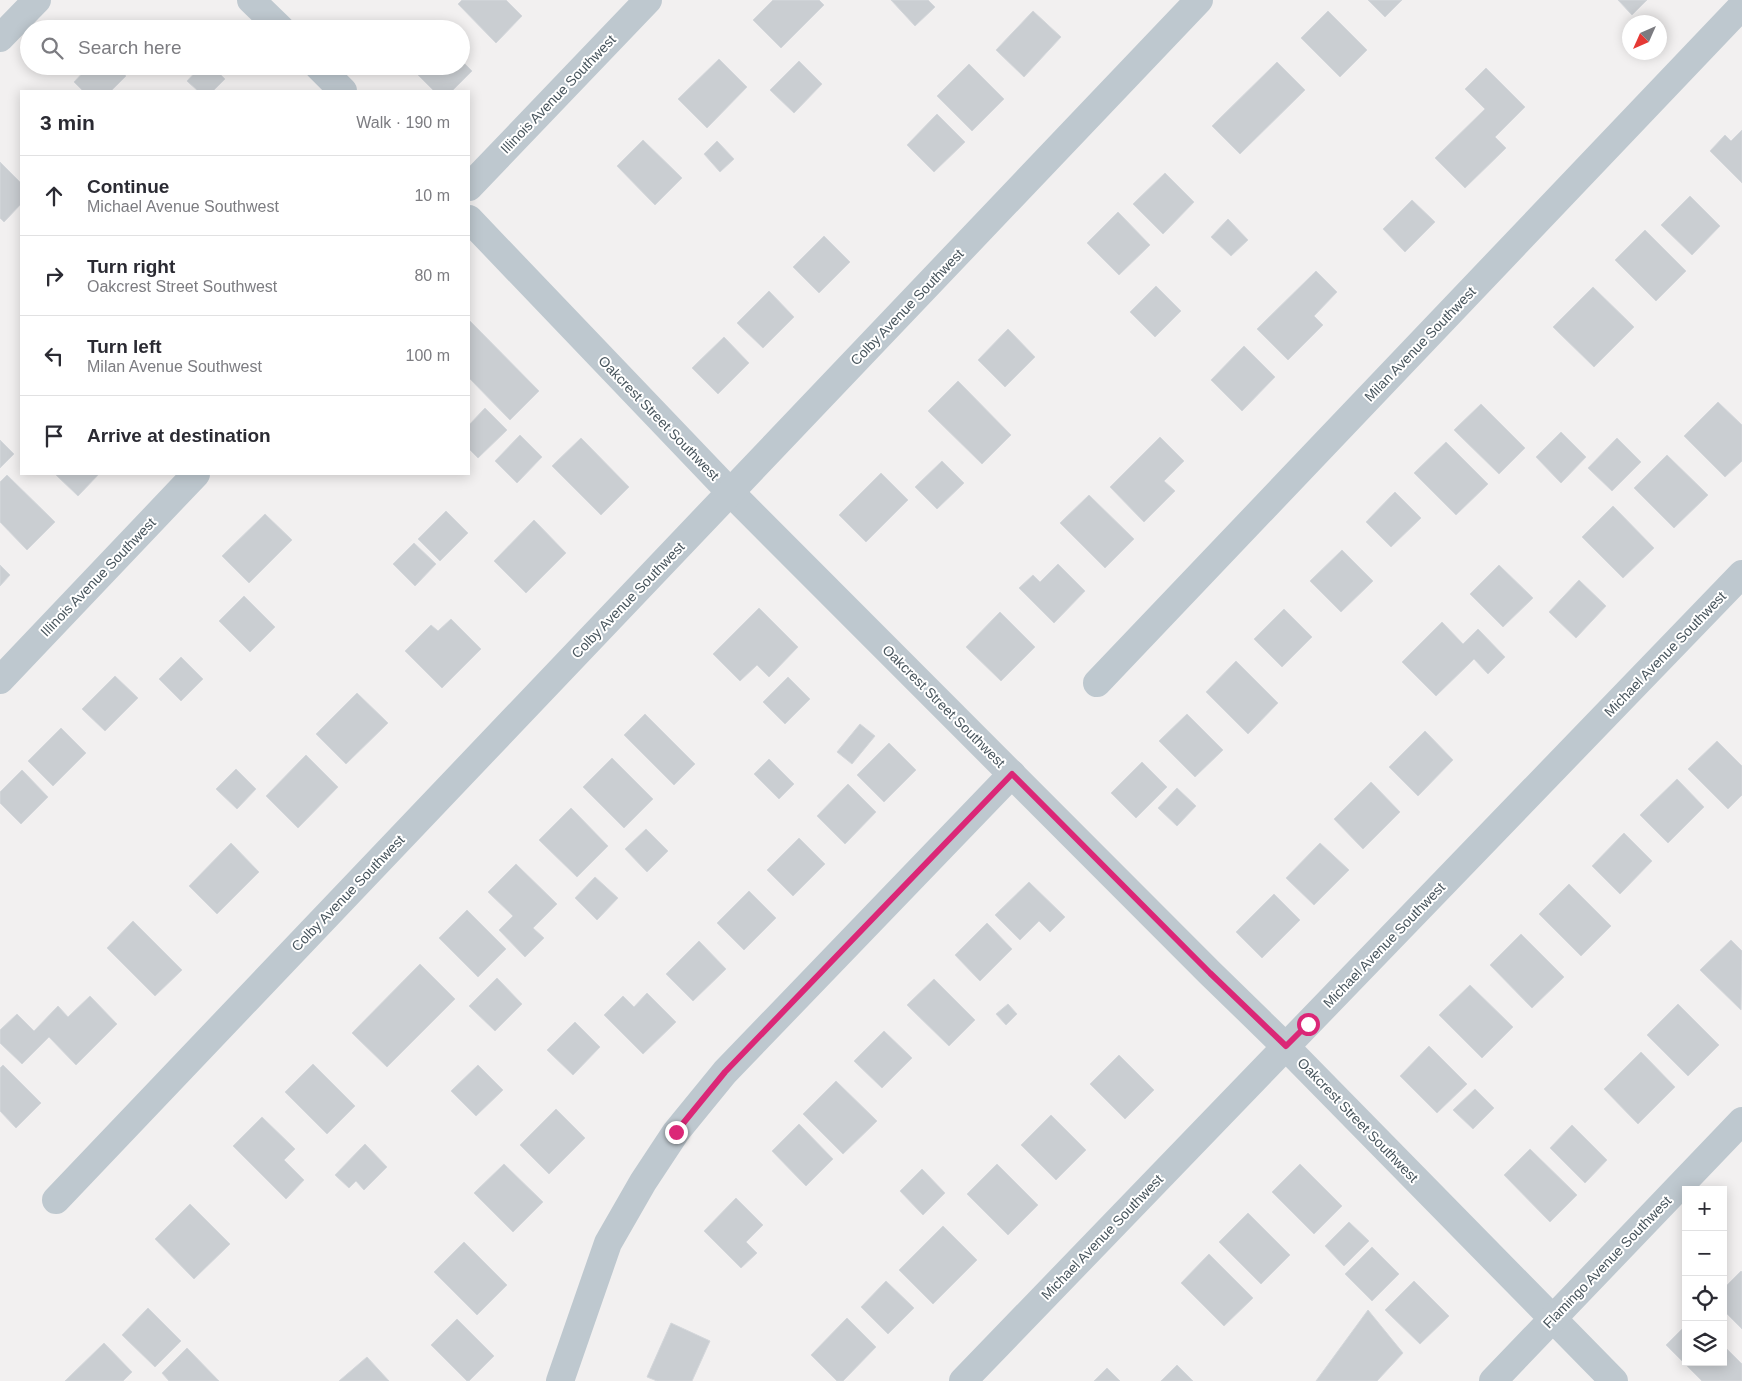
<!DOCTYPE html>
<meta charset="utf-8">
<style>
body{margin:0;font-family:Arial,sans-serif;background:#f2f2f3;color:#2b2b33}
.controls{position:absolute;right:15px;bottom:15px;display:grid;overflow:hidden;border-radius:0px;box-shadow:0 2px 12px #0003}
.controls button{width:45px;height:45px;display:grid;place-items:center;padding:0;border:0;border-bottom:1px solid #e1e1e2;background:#fff;color:#2b2b33;font:25px sans-serif}
.compass{position:absolute;left:1622px;top:15px;width:45px;height:45px;border-radius:50%;background:#fff;box-shadow:0 2px 12px #0003;rotate:225deg}
.stop{position:absolute;width:15px;height:15px;margin:-11px;border:4px solid #db2777;border-radius:50%;background:#fff}
.stop.end{background:#db2777;border-color:#fff;box-shadow:0 1px 5px #0008}
.list{margin:0;padding:0;list-style:none}
h2{display:flex;justify-content:space-between;align-items:center;height:65px;margin:0;padding:0 20px;font-size:21px}
h2 small{font-size:16px;font-weight:400;color:#7c7c81}
.list li{display:grid;grid-template-columns:32px 1fr auto;gap:15px;align-items:center;box-sizing:border-box;height:80px;padding:0 20px;border-top:1px solid #e1e1e2}
.list b{display:block;font-size:19px;white-space:nowrap}
.list p{margin:0;font-size:16px;white-space:nowrap;color:#7c7c81}
.list em{font-size:16px;font-style:normal;color:#7c7c81}
.icon{flex:none;width:28px;height:28px;fill:none;stroke:currentColor;stroke-width:2;stroke-linecap:round;stroke-linejoin:round}
.map{position:relative;flex:none;width:1742px;height:1381px;overflow:hidden}
.search{position:absolute;background:#fff;box-shadow:0 2px 12px #0003;left:20px;top:20px;width:450px;height:55px;display:flex;align-items:center;gap:12px;box-sizing:border-box;padding:0 18px;border-radius:28px;color:#7c7c81;font-size:19px}
.panel{position:absolute;background:#fff;box-shadow:0 2px 12px #0003;left:20px;top:90px;width:450px;height:385px;border-radius:0px}
.map>svg:first-child{display:block}
.building{fill:#caced2;stroke:#d4d7db}
.lines{fill:none;stroke-linecap:round;stroke-linejoin:round}
.street{stroke:#bec8cf;stroke-width:28}
.route{stroke:#db2777;stroke-width:6}
.labels{text-anchor:middle;stroke-width:4;stroke-linejoin:round;paint-order:stroke}
.street-label{font-size:14px;fill:#48555d;stroke:#fff}
</style>
<div class="map">
<svg width="1742" height="1381" viewBox="0 0 1742 1381">
<rect width="100%" height="100%" fill="#f2f0f0"/>
<g class="building">
<path d="M462,0H506L522,16L496,43L458,4Z"/>
<path d="M773,0H819L824,5L781,48L753,20Z"/>
<path d="M891,0H928L935,7L915,26Z"/>
<path d="M1368,0H1402L1385,17Z"/>
<path d="M1618,0H1647L1632,15Z"/>
<path d="M1033,11L1061,37L1024,77L996,50Z"/>
<path d="M1328,11L1367,50L1340,77L1301,38Z"/>
<path d="M719,59L747,87L707,128L678,99Z"/>
<path d="M461,60L472,71L452,91H434L409,66H461Z"/>
<path d="M799,61L822,84L794,113L770,90Z"/>
<path d="M1277,62L1305,90L1240,154L1212,126Z"/>
<path d="M969,64L1004,99L972,131L937,96Z"/>
<path d="M89,66H116L126,76L111,91H83L74,82Z"/>
<path d="M201,66H212L225,79L213,91H198L187,81Z"/>
<path d="M1486,68L1525,107L1495,137L1506,148L1465,188L1435,158L1485,109L1465,89Z"/>
<path d="M937,114L965,142L934,172L907,145Z"/>
<path d="M1742,130V183L1710,151L1725,135L1731,141Z"/>
<path d="M643,140L682,178L655,205L617,166Z"/>
<path d="M717,141L734,159L720,172L704,154Z"/>
<path d="M0,162L21,183V204L4,222L0,218Z"/>
<path d="M1165,173L1194,202L1163,234L1133,204Z"/>
<path d="M1690,196L1720,226L1692,255L1661,225Z"/>
<path d="M1412,200L1435,222L1405,252L1383,229Z"/>
<path d="M1118,212L1150,245L1119,275L1087,243Z"/>
<path d="M1228,219L1248,240L1231,256L1211,237Z"/>
<path d="M1645,230L1686,271L1656,301L1615,260Z"/>
<path d="M824,236L850,262L819,293L793,267Z"/>
<path d="M1316,271L1337,292L1314,316L1323,325L1288,360L1257,329Z"/>
<path d="M1156,286L1181,311L1155,337L1130,312Z"/>
<path d="M1593,287L1634,327L1594,367L1553,327Z"/>
<path d="M769,291L794,317L763,348L737,323Z"/>
<path d="M469,320L539,391L510,420L469,378Z"/>
<path d="M1008,329L1035,357L1005,387L978,360Z"/>
<path d="M724,337L749,363L718,394L692,368Z"/>
<path d="M1244,346L1275,377L1242,411L1211,380Z"/>
<path d="M958,381L1011,435L982,464L928,411Z"/>
<path d="M1718,402L1742,425V461L1725,477L1684,436Z"/>
<path d="M1481,404L1525,448L1499,474L1454,430Z"/>
<path d="M485,408L507,430L478,458L469,449V425Z"/>
<path d="M1561,432L1586,457L1561,483L1536,457Z"/>
<path d="M520,435L542,457L517,483L495,461Z"/>
<path d="M1160,437L1184,461L1164,481L1175,491L1144,522L1110,487Z"/>
<path d="M581,438L629,487L601,515L552,466Z"/>
<path d="M1617,438L1641,462L1612,491L1588,468Z"/>
<path d="M0,440L14,454L0,468Z"/>
<path d="M1446,442L1488,484L1456,515L1414,473Z"/>
<path d="M1667,455L1708,495L1674,528L1634,488Z"/>
<path d="M942,461L964,483L937,509L915,487Z"/>
<path d="M881,473L908,500L866,542L839,515Z"/>
<path d="M55,474H99L78,496Z"/>
<path d="M7,475L55,522L27,550L0,522V482Z"/>
<path d="M1395,492L1421,518L1391,547L1366,522Z"/>
<path d="M1089,495L1134,539L1105,568L1060,523Z"/>
<path d="M1613,506L1654,548L1623,578L1582,537Z"/>
<path d="M446,511L468,533L440,561L418,539Z"/>
<path d="M265,514L292,540L249,583L222,556Z"/>
<path d="M534,520L566,553L526,593L494,561Z"/>
<path d="M414,543L436,564L415,586L393,564Z"/>
<path d="M1342,550L1373,581L1341,612L1310,581Z"/>
<path d="M1058,564L1085,591L1054,623L1019,588L1033,575L1040,582Z"/>
<path d="M0,565L10,575L0,586Z"/>
<path d="M1499,565L1533,598L1503,627L1470,594Z"/>
<path d="M1579,580L1606,606L1576,638L1549,612Z"/>
<path d="M244,596L275,627L250,652L219,621Z"/>
<path d="M759,608L798,647L769,677L757,665L740,681L713,654Z"/>
<path d="M1284,609L1312,637L1282,667L1254,639Z"/>
<path d="M1000,612L1035,647L1001,681L966,647Z"/>
<path d="M451,619L481,649L442,688L405,651L431,625L438,631Z"/>
<path d="M1442,622L1463,644L1478,629L1505,657L1488,674L1474,659L1436,696L1402,662Z"/>
<path d="M181,657L203,679L181,701L159,679Z"/>
<path d="M1236,661L1278,703L1248,734L1206,692Z"/>
<path d="M115,676L138,698L105,731L82,709Z"/>
<path d="M788,677L810,699L785,724L763,702Z"/>
<path d="M357,693L388,723L346,764L316,734Z"/>
<path d="M645,714L695,764L674,785L624,735Z"/>
<path d="M1187,714L1223,750L1195,777L1159,741Z"/>
<path d="M860,724L875,736L852,764L837,752Z"/>
<path d="M61,728L86,753L53,786L28,761Z"/>
<path d="M1425,731L1453,760L1418,796L1389,767Z"/>
<path d="M1717,741L1742,766V795L1728,809L1688,769Z"/>
<path d="M889,743L916,770L884,802L857,775Z"/>
<path d="M306,755L338,787L298,828L266,796Z"/>
<path d="M612,758L653,799L624,828L583,787Z"/>
<path d="M769,759L794,784L779,799L754,774Z"/>
<path d="M1142,762L1167,787L1136,818L1111,793Z"/>
<path d="M236,769L256,789L237,809L216,789Z"/>
<path d="M22,770L48,797L21,824L0,803V792Z"/>
<path d="M1677,779L1704,807L1668,843L1640,815Z"/>
<path d="M1371,782L1400,812L1363,849L1334,819Z"/>
<path d="M848,784L876,812L845,844L817,816Z"/>
<path d="M1177,788L1196,806L1177,826L1158,808Z"/>
<path d="M571,808L608,846L577,877L539,840Z"/>
<path d="M646,829L668,851L647,872L625,849Z"/>
<path d="M1624,833L1652,861L1620,894L1592,866Z"/>
<path d="M799,838L825,864L793,896L767,870Z"/>
<path d="M231,843L259,872L217,914L189,886Z"/>
<path d="M1320,843L1349,870L1314,905L1286,878Z"/>
<path d="M516,864L557,904L533,928L544,938L525,957L499,930L513,916L488,892Z"/>
<path d="M595,877L618,898L597,920L575,898Z"/>
<path d="M1029,882L1065,917L1050,932L1039,921L1020,940L995,915Z"/>
<path d="M1569,884L1611,926L1581,956L1539,914Z"/>
<path d="M749,891L776,918L744,950L717,923Z"/>
<path d="M1274,894L1300,920L1262,958L1236,932Z"/>
<path d="M467,910L506,949L478,977L439,938Z"/>
<path d="M133,921L182,970L155,996L107,948Z"/>
<path d="M987,923L1012,949L980,981L955,955Z"/>
<path d="M1521,934L1564,977L1532,1008L1490,965Z"/>
<path d="M1731,940L1742,951L1741,1010L1700,970Z"/>
<path d="M699,941L726,969L693,1001L666,974Z"/>
<path d="M420,964L455,999L387,1067L352,1033Z"/>
<path d="M497,978L522,1004L495,1031L469,1006Z"/>
<path d="M934,979L975,1020L949,1046L907,1005Z"/>
<path d="M1470,985L1513,1027L1482,1058L1439,1015Z"/>
<path d="M647,993L676,1022L643,1054L604,1015L623,996L634,1007Z"/>
<path d="M90,996L117,1024L76,1065L49,1037L22,1064L0,1043V1030L17,1014L34,1031L58,1006L68,1017Z"/>
<path d="M1008,1004L1017,1014L1006,1025L996,1014Z"/>
<path d="M1678,1004L1719,1045L1688,1076L1647,1035Z"/>
<path d="M575,1022L600,1047L573,1075L547,1050Z"/>
<path d="M884,1031L912,1058L882,1088L854,1061Z"/>
<path d="M1429,1046L1467,1084L1437,1113L1400,1076Z"/>
<path d="M1641,1052L1675,1087L1638,1124L1604,1089Z"/>
<path d="M1119,1055L1154,1090L1125,1119L1090,1084Z"/>
<path d="M313,1064L355,1106L327,1134L285,1092Z"/>
<path d="M3,1065L41,1103L16,1128L0,1111V1068Z"/>
<path d="M478,1065L503,1090L476,1116L451,1091Z"/>
<path d="M836,1081L877,1121L843,1154L803,1114Z"/>
<path d="M1475,1089L1494,1108L1473,1129L1453,1110Z"/>
<path d="M556,1109L585,1138L549,1174L520,1145Z"/>
<path d="M1051,1115L1086,1150L1056,1180L1021,1145Z"/>
<path d="M262,1117L295,1149L284,1160L304,1180L286,1199L233,1146Z"/>
<path d="M799,1124L833,1159L806,1186L772,1151Z"/>
<path d="M1572,1125L1607,1160L1585,1183L1550,1148Z"/>
<path d="M365,1144L387,1167L364,1190L356,1181L349,1188L335,1175Z"/>
<path d="M1530,1149L1577,1195L1550,1222L1504,1175Z"/>
<path d="M504,1164L543,1202L513,1232L474,1193Z"/>
<path d="M997,1164L1038,1205L1008,1235L967,1194Z"/>
<path d="M1300,1164L1342,1206L1314,1234L1272,1192Z"/>
<path d="M922,1169L945,1193L923,1215L900,1191Z"/>
<path d="M736,1198L763,1225L746,1242L757,1253L741,1268L704,1231Z"/>
<path d="M190,1204L230,1244L194,1279L155,1239Z"/>
<path d="M1248,1213L1290,1255L1261,1284L1219,1242Z"/>
<path d="M1349,1222L1369,1241L1344,1266L1325,1246Z"/>
<path d="M943,1226L977,1260L933,1304L899,1270Z"/>
<path d="M464,1242L507,1285L477,1315L434,1272Z"/>
<path d="M1372,1247L1399,1274L1372,1301L1345,1274Z"/>
<path d="M1209,1254L1253,1298L1224,1326L1181,1283Z"/>
<path d="M1741,1271L1742,1272V1329L1723,1310V1289Z"/>
<path d="M886,1281L914,1308L888,1334L861,1307Z"/>
<path d="M1414,1281L1449,1316L1420,1344L1385,1310Z"/>
<path d="M148,1308L181,1341L155,1367L122,1335Z"/>
<path d="M1368,1310L1403,1353L1377,1381H1316Z"/>
<path d="M847,1318L876,1347L843,1381H837L811,1355Z"/>
<path d="M457,1319L494,1356L469,1381H467L431,1345Z"/>
<path d="M671,1323L710,1341L692,1381H657L647,1377Z"/>
<path d="M1686,1325V1362H1723V1345L1742,1364V1381H1702L1666,1345Z"/>
<path d="M104,1343L132,1372L123,1381H65Z"/>
<path d="M187,1348L219,1381H169L162,1373Z"/>
<path d="M367,1357L389,1381H339Z"/>
<path d="M1177,1365L1193,1381H1161Z"/>
<path d="M1107,1368L1120,1381H1094Z"/>
</g>
<g class="lines">
<g class="street">
<path d="M251,0L281,29"/>
<path d="M0,38L37,0"/>
<path d="M318,66L343,91"/>
<path d="M469,187L648,0"/>
<path d="M469,219L730,492L1210,973L1286,1047L1614,1381"/>
<path d="M0,680L196,474"/>
<path d="M1097,683L1742,6"/>
<path d="M56,1200L1199,0"/>
<path d="M560,1381L608,1243L643,1182L676,1132L725,1072L1012,774"/>
<path d="M963,1381L1742,574"/>
<path d="M1493,1381L1742,1121"/>
</g>
</g>
<g class="lines">
<path class="route" d="M676,1132L725,1072L1012,774L1210,973L1286,1046L1308,1024"/>
</g>
<g class="labels">
<g class="street-label">
<text transform="translate(558 94) rotate(-46)" y="5">Illinois Avenue Southwest</text>
<text transform="translate(907 307) rotate(-46)" y="5">Colby Avenue Southwest</text>
<text transform="translate(1420 344) rotate(-46)" y="5">Milan Avenue Southwest</text>
<text transform="translate(659 418) rotate(46)" y="5">Oakcrest Street Southwest</text>
<text transform="translate(98 577) rotate(-46)" y="5">Illinois Avenue Southwest</text>
<text transform="translate(628 600) rotate(-46)" y="5">Colby Avenue Southwest</text>
<text transform="translate(1665 654) rotate(-46)" y="5">Michael Avenue Southwest</text>
<text transform="translate(944 706) rotate(45)" y="5">Oakcrest Street Southwest</text>
<text transform="translate(348 893) rotate(-46)" y="5">Colby Avenue Southwest</text>
<text transform="translate(1384 945) rotate(-46)" y="5">Michael Avenue Southwest</text>
<text transform="translate(1358 1120) rotate(46)" y="5">Oakcrest Street Southwest</text>
<text transform="translate(1102 1237) rotate(-46)" y="5">Michael Avenue Southwest</text>
<text transform="translate(1607 1262) rotate(-46)" y="5">Flamingo Avenue Southwest</text>
</g>
</g>
</svg>
<div class="controls">
<button>+</button>
<button>−</button>
<button><svg class="icon" aria-label="locate" viewBox="0 0 24 24"><circle cx="12" cy="12" r="6"/><path d="M12 2v4M12 18v4M2 12h4M18 12h4"/></svg></button>
<button><svg class="icon" aria-label="layers" viewBox="0 0 24 24"><path d="M12 4l9 5-9 5-9-5zM3 14l9 5 9-5"/></svg></button>
</div>
<svg class="compass" viewBox="-18 -18 36 36"><path d="M0-13l5 13h-10z" fill="#e53935"/><path d="M0 13l5-13h-10z" fill="#7c7c81"/></svg>
<div class="stop" style="left:1308px;top:1024px"></div>
<div class="stop end" style="left:676px;top:1132px"></div>
<div class="search"><svg class="icon" aria-label="search" viewBox="0 0 24 24"><circle cx="10" cy="10" r="6"/><path d="M15 15l6 6"/></svg>Search here</div>
<section class="panel">
<h2>3 min<small>Walk · 190 m</small></h2>
<ul class="list">
<li><svg class="icon" aria-label="ahead" viewBox="0 0 24 24"><path d="M12 20V5M6 11l6-6 6 6"/></svg><div><b>Continue</b><p>Michael Avenue Southwest</p></div><em>10 m</em></li>
<li><svg class="icon" aria-label="right" viewBox="0 0 24 24"><path d="M7 20v-9h11M14 6l5 5-5 5"/></svg><div><b>Turn right</b><p>Oakcrest Street Southwest</p></div><em>80 m</em></li>
<li><svg class="icon" aria-label="left" viewBox="0 0 24 24"><path d="M17 20v-9H6M10 6l-5 5 5 5"/></svg><div><b>Turn left</b><p>Milan Avenue Southwest</p></div><em>100 m</em></li>
<li><svg class="icon" aria-label="arrive" viewBox="0 0 24 24"><path d="M6 21V4h12l-3 4 3 4H6"/></svg><div><b>Arrive at destination</b></div></li>
</ul>
</section>
</div>
